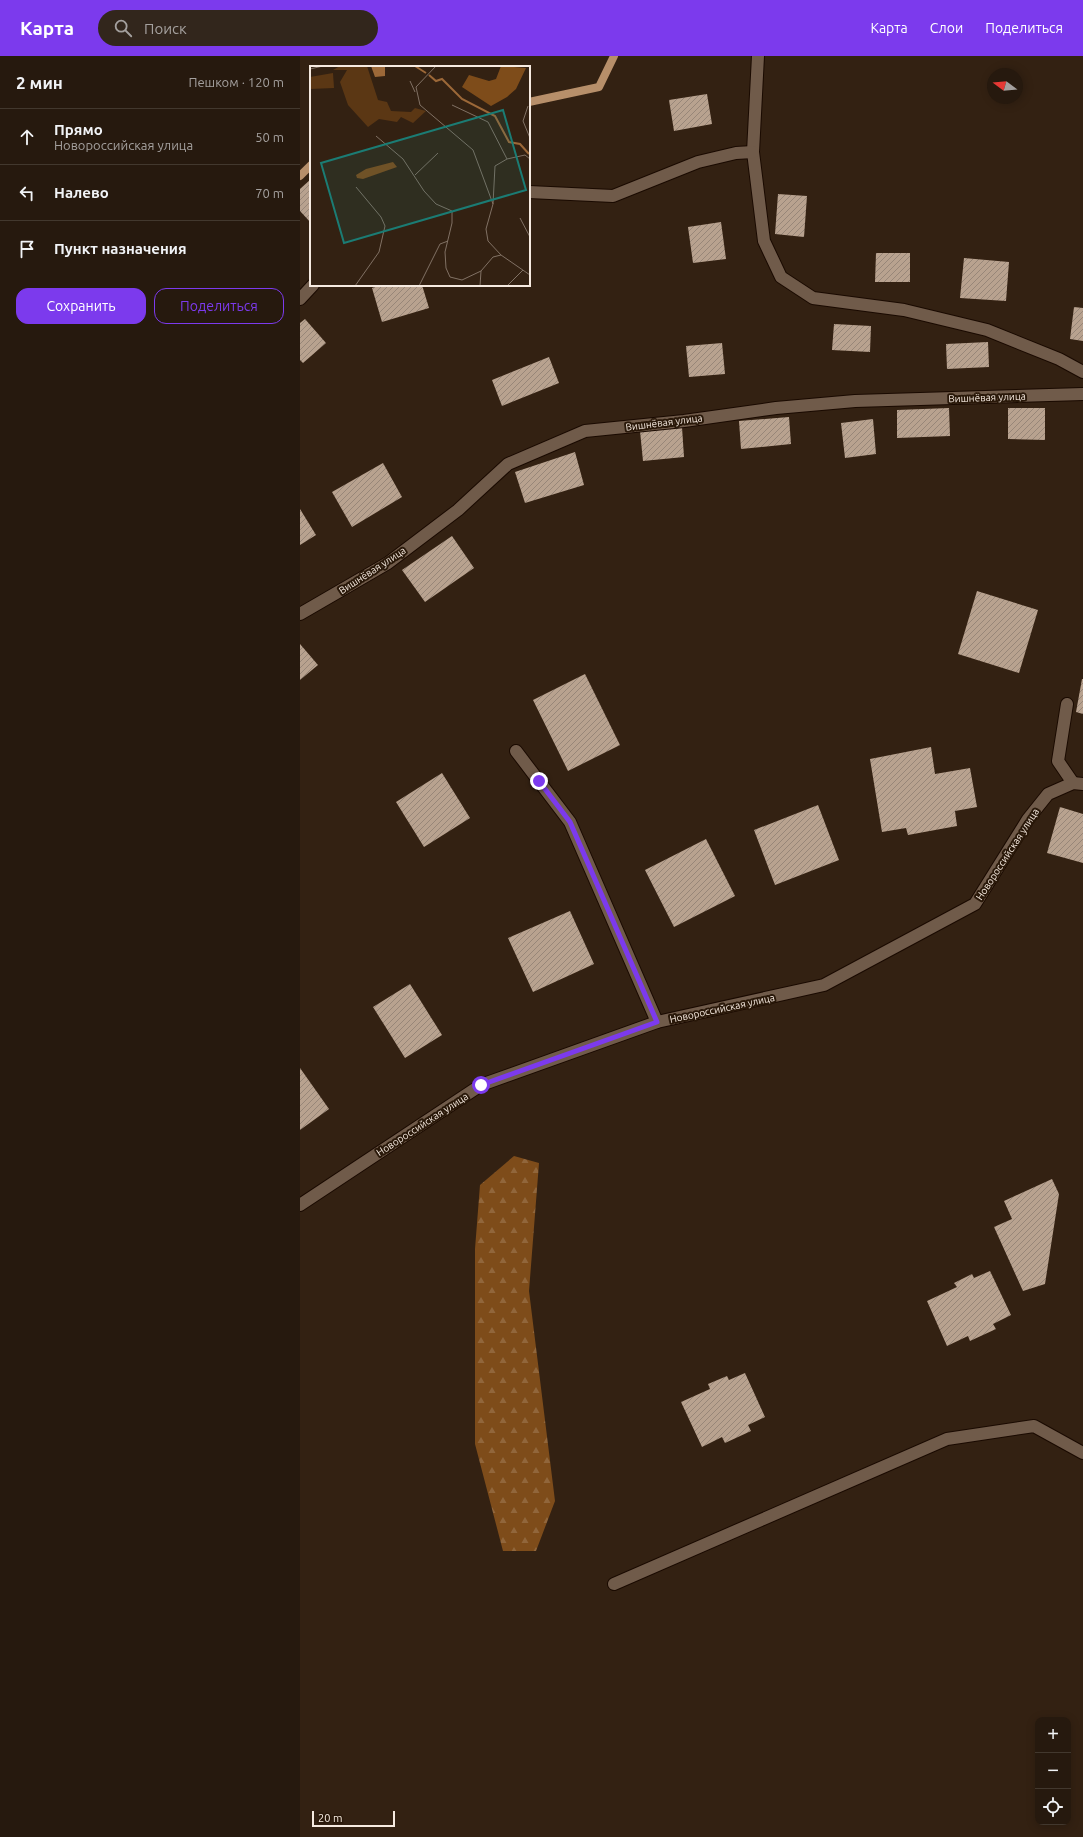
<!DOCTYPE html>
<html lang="ru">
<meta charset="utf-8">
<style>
body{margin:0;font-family:Ubuntu,sans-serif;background:#32261c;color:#f1f3f6}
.controls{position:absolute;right:12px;bottom:12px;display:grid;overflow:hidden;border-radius:8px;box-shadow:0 2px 10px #0003}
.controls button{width:36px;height:36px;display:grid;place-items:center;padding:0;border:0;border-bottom:1px solid #42382e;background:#26190e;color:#f1f3f6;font:20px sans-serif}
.compass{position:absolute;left:687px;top:12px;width:36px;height:36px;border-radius:50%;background:#26190e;box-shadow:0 2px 10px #0003;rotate:286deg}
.scale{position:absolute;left:12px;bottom:10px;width:83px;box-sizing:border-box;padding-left:4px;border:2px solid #f6eae0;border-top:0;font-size:11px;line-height:14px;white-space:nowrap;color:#f6eae0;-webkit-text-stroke:3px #291809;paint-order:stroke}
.stop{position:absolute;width:12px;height:12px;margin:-9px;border:3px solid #7c3aed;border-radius:50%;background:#fff}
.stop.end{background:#7c3aed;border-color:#fff;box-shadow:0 1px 4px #0008}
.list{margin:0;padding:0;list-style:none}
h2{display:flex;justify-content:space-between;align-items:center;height:52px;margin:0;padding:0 16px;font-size:17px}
h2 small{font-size:13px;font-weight:400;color:#a4a09e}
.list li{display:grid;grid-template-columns:26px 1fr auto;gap:12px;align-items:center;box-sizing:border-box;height:56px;padding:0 16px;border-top:1px solid #42382e}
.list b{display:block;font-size:15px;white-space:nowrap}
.list p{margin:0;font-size:13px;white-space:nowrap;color:#a4a09e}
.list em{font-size:13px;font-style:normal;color:#a4a09e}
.actions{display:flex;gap:8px;padding:12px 16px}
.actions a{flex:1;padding:9px 0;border:1px solid #7c3aed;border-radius:12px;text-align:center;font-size:14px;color:#7c3aed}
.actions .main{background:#7c3aed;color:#fff}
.icon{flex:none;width:22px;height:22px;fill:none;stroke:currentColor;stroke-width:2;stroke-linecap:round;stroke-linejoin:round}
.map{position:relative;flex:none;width:783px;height:1781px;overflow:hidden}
header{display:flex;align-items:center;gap:24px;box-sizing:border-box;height:56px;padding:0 20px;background:#7c3aed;color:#fff}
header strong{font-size:19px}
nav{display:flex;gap:22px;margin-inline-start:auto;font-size:14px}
.search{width:280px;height:36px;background:#32261c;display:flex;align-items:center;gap:10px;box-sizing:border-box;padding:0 14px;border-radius:22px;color:#a4a09e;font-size:15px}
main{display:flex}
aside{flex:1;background:#26190e}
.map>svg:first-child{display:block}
.forest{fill:url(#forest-firs)}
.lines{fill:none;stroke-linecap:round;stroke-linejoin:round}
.stream{stroke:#b78f6a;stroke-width:8}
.building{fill:url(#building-hatch)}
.minor-casing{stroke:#1a0a00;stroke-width:14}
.minor{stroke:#705b4a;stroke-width:12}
.route{stroke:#7c3aed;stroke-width:5}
.labels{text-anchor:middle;stroke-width:4;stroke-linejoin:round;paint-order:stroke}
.street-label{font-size:10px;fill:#f6eae0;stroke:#291809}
.inset-river{fill:none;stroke:#9c6838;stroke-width:2}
.inset-road{fill:none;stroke:#817164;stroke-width:1}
.view{fill:#1b7c74;fill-opacity:0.15;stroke:#1b7c74;stroke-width:2}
.inset-edge{fill:none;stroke:#f6eae0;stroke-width:2}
</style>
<header>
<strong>Карта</strong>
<div class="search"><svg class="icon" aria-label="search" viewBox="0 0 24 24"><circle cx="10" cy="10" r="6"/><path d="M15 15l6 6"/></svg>Поиск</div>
<nav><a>Карта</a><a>Слои</a><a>Поделиться</a></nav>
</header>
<main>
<aside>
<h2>2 мин<small>Пешком · 120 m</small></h2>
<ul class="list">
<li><svg class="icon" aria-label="ahead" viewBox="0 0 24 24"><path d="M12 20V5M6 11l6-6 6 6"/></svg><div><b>Прямо</b><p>Новороссийская улица</p></div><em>50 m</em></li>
<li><svg class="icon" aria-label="left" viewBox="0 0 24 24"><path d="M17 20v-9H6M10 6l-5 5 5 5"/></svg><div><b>Налево</b></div><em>70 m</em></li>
<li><svg class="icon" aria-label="arrive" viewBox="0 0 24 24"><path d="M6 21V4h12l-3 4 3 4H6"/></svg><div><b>Пункт назначения</b></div></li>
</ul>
<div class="actions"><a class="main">Сохранить</a><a>Поделиться</a></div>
</aside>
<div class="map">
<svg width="783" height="1781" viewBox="0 0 783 1781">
<defs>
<pattern id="forest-firs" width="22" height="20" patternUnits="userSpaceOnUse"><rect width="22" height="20" fill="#7e4c1a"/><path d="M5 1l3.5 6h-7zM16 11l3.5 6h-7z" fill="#91663b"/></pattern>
<pattern id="building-hatch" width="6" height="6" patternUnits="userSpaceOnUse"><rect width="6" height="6" fill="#b8a28f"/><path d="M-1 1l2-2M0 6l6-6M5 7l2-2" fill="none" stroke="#978678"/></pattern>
</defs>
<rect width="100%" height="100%" fill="#332112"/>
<path class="forest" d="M214,1100L239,1107L229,1235L255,1445L236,1495H203L175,1388V1193L180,1129Z"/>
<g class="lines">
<g class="stream">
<path d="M229,46L299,31L314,0"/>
<path d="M0,120L11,109"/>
</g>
</g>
<g class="building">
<path d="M407,38L412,68L374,75L369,44Z"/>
<path d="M11,123V167L0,155V133Z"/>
<path d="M478,138L507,140L504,181L475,178Z"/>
<path d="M421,166L426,203L393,207L388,171Z"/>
<path d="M576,197H610V226H575Z"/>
<path d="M664,202L709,206L706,245L660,242Z"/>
<path d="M81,229H122L129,252L82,266L72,232Z"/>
<path d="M774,251L783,252V285L770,283Z"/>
<path d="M5,263L26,287L3,307L0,304V267Z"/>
<path d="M534,268L571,270L570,296L532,294Z"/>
<path d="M688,286L689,311L647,313L646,288Z"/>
<path d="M422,287L425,318L389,321L386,290Z"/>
<path d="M249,301L259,327L202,350L192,324Z"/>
<path d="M649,352L650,380L597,382V354Z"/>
<path d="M708,352H745V384L708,383Z"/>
<path d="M489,361L491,388L441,393L439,365Z"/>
<path d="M573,363L576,398L545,402L541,367Z"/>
<path d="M382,371L384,401L343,405L340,375Z"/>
<path d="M275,396L284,429L225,447L215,416Z"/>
<path d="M83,407L102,441L52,471L32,436Z"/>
<path d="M0,453L16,479L0,489Z"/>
<path d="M152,480L174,512L125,546L102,514Z"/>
<path d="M677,535L738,554L719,617L658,598Z"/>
<path d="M0,588L18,609L0,624Z"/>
<path d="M285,618L320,689L268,715L233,644Z"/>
<path d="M782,623H783V658L776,656Z"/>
<path d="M631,691L635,718L670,712L677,751L655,755L657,770L608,779L606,772L582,776L570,703Z"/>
<path d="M142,717L170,762L124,791L96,746Z"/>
<path d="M518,749L539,804L475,829L454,774Z"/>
<path d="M760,751L783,758V807L747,797Z"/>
<path d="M406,783L435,840L374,871L345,814Z"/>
<path d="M270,855L294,908L233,936L208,882Z"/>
<path d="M110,928L142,979L105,1002L73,951Z"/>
<path d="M0,1012L29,1053L0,1074Z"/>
<path d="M752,1123L759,1138L745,1228L723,1235L694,1171L712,1163L704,1145Z"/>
<path d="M690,1215L711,1259L693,1268L696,1273L670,1285L668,1280L647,1290L627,1245L657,1231L654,1227L672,1218L674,1222Z"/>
<path d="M445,1317L465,1361L448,1369L451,1375L425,1387L422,1381L402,1391L381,1346L410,1333L408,1328L427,1320L429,1324Z"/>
</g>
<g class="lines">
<g class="minor-casing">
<g id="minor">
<path d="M458,0L453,96L464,185L481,221L513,242L604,254L687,274L759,303L783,316"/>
<path d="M229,136L313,140L398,106L436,97L453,96"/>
<path d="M0,243L13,229"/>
<path d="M0,558L88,507L158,454L208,408L285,375L384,365L476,352L555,345L783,338"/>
<path d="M767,648L758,705L773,727"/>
<path d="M216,695L270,766L357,966"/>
<path d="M0,1149L181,1029L357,966L524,929L675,848L728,763L748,738L773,727L783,728"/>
<path d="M314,1528L647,1383L734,1370L783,1397"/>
</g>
</g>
<use href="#minor" class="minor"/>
</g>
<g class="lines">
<path class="route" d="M181,1029L357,966L270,766L239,725"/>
</g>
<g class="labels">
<g class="street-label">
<text transform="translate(687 341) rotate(-2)" y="4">Вишнёвая улица</text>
<text transform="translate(364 366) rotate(-7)" y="4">Вишнёвая улица</text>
<text transform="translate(72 514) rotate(-33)" y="4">Вишнёвая улица</text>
<text transform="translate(707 798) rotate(-57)" y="4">Новороссийская улица</text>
<text transform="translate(422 952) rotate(-12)" y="4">Новороссийская улица</text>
<text transform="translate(122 1068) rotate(-33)" y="4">Новороссийская улица</text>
</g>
</g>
<g transform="translate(10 10)">
<rect width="220" height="220" fill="#332112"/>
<path d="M23,7L24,22L0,23V11Z" fill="#5b3714"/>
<path d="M191,0L216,2L206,23L197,31L181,40L152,21L159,9L179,15L186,13ZM83,96L87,101L53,113L47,112L46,109L56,103Z" fill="#7e4c1a"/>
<path d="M30,0H57L68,34L77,36L81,45L101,46L105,42L116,45L103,57L91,51L87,56L69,53L58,61L38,39L30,16L37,4H23Z" fill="#5b3714"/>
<path d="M61,0H75V10L65,11Z" fill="#9c6838"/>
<path class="inset-river" d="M105,0L116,7M119,9L126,15L132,13L152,33L185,50L199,76L210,78L219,88"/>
<path class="inset-road" d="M126,0L106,21L110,39L163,84L183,138L176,163L178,175L191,189L220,209M0,3L13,0M100,15L105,26M142,39L178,56L197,93M218,40L213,55L220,72M66,70L93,93L114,125L126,138L142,145V157L135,186L136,202L140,211L152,214L171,205L183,191L191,189M105,109L128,87M183,138L185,100L197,93L215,89L220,93M210,152L220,171M45,220L69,186L75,160L71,151L46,121M109,220L130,178L138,175M170,220L171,205M197,220L213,204"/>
<path class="view" d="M193,44L216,124L34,177L11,97Z"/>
<rect width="220" height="220" class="inset-edge"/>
</g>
</svg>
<div class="controls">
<button>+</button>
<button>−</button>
<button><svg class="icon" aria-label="locate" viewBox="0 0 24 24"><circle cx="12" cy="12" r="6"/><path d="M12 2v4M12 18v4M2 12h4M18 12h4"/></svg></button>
</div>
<svg class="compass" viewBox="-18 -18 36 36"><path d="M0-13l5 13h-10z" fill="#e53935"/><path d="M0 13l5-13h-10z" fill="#a4a09e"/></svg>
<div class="scale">20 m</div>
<div class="stop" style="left:181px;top:1029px"></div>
<div class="stop end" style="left:239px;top:725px"></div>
</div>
</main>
